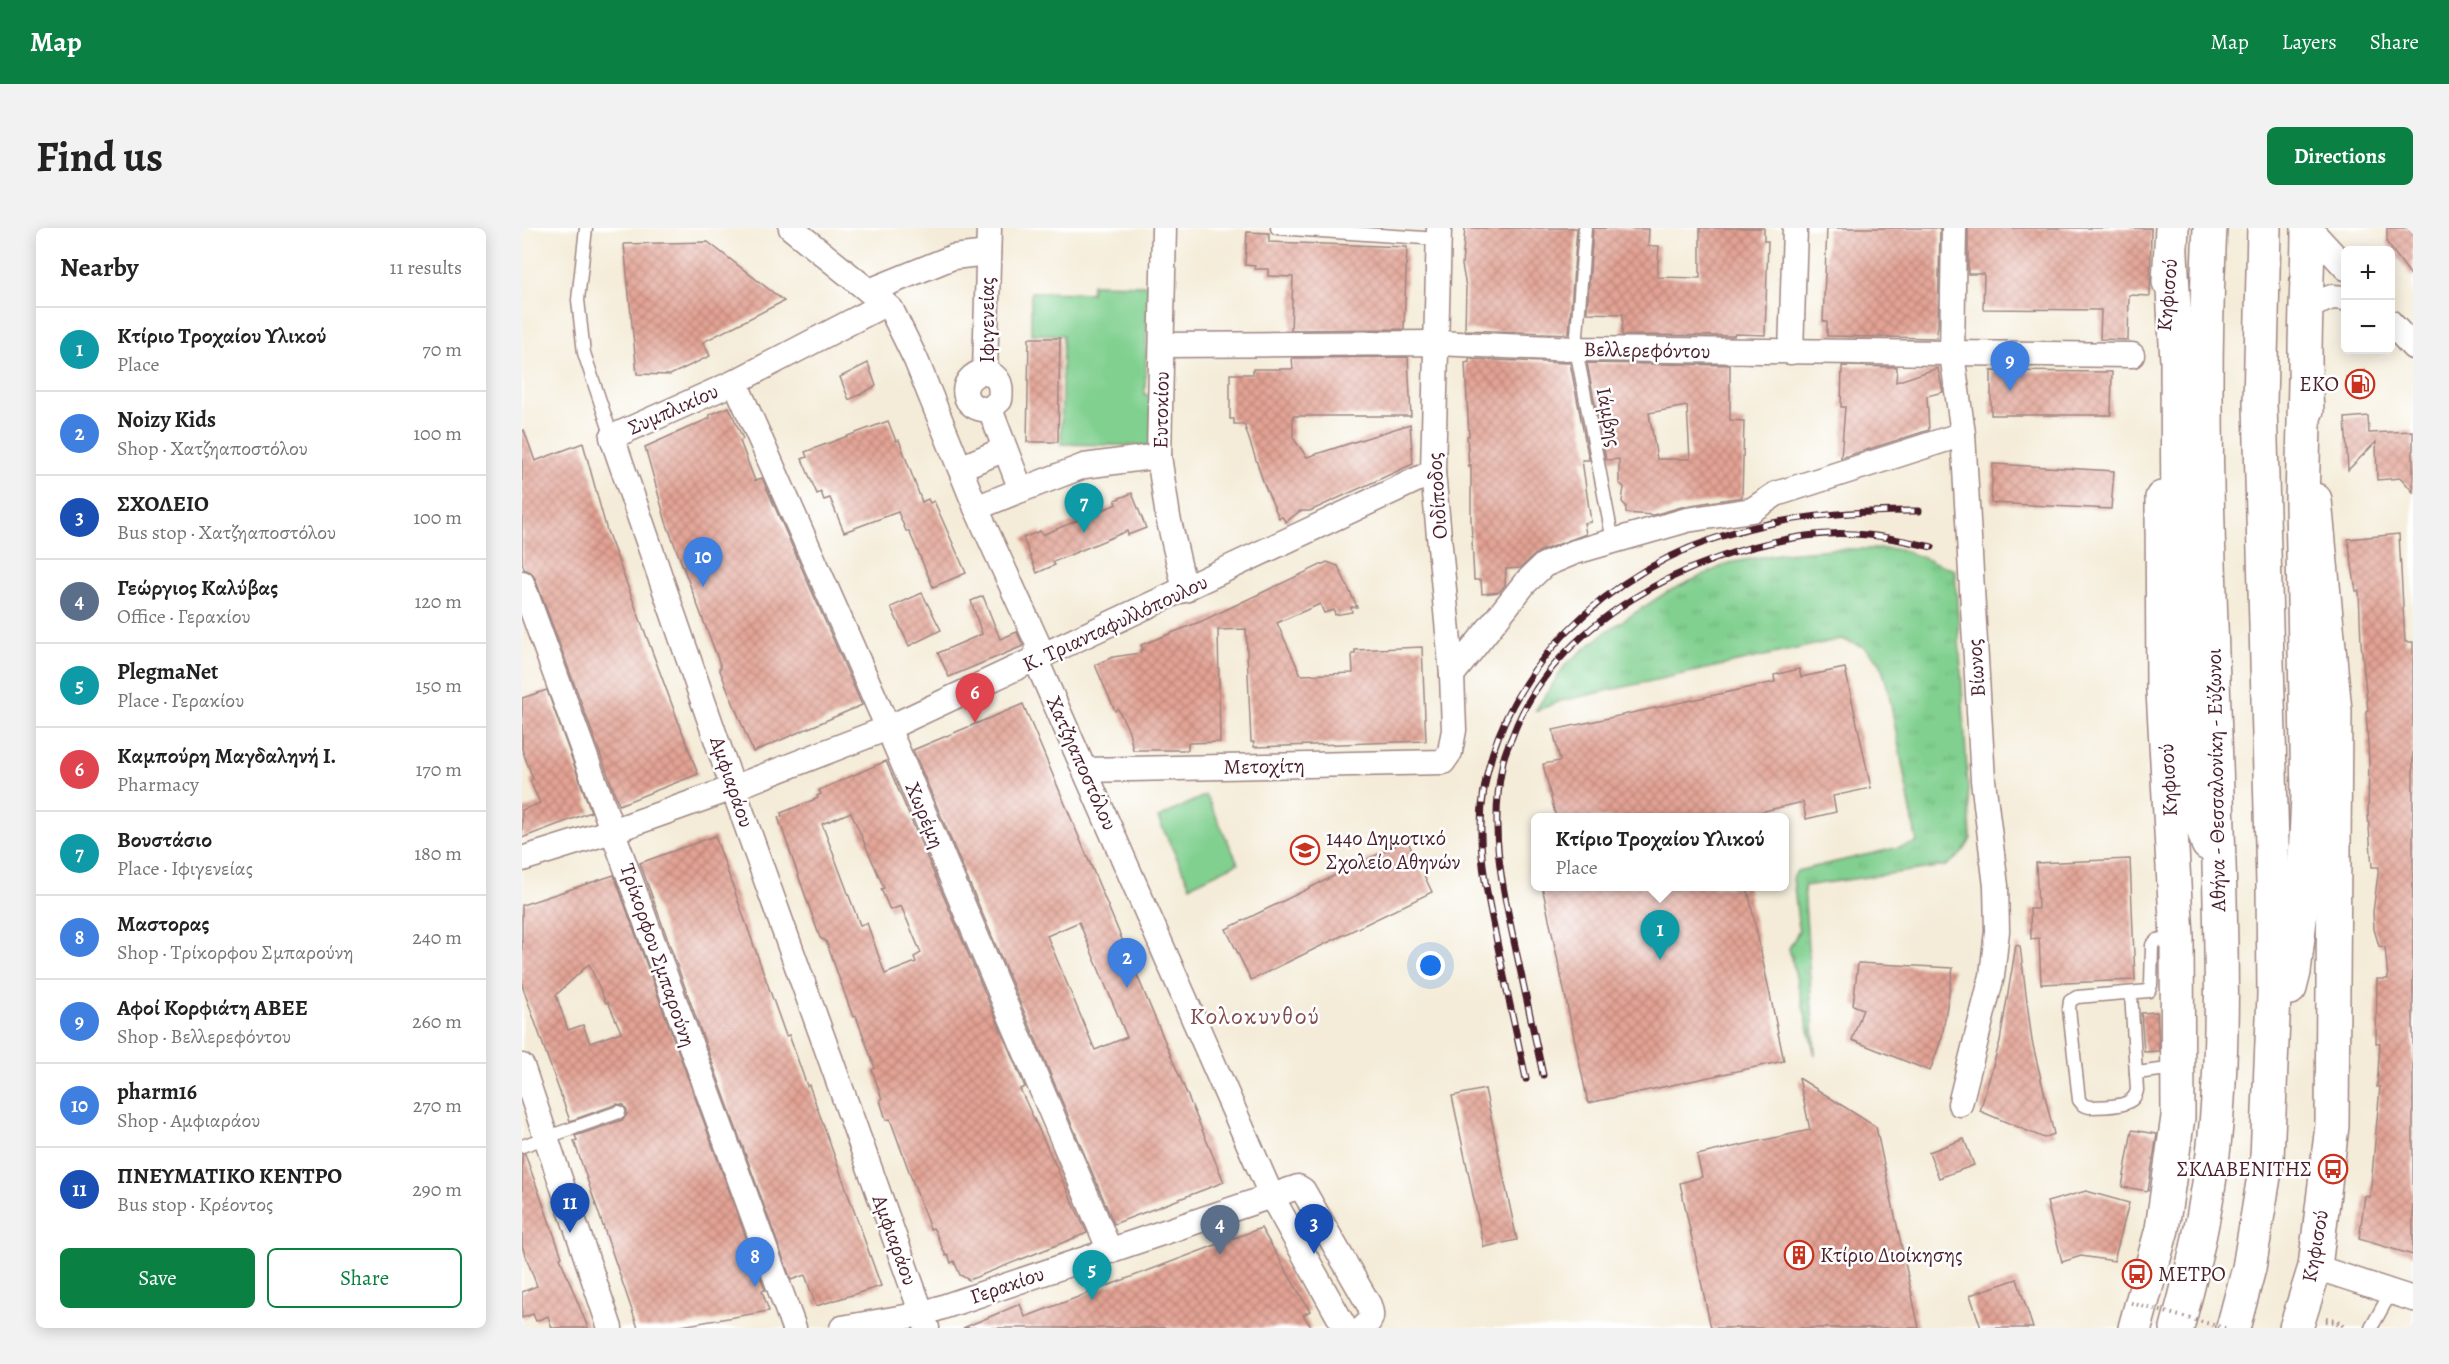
<!DOCTYPE html>
<meta charset="utf-8">
<style>
body{margin:0;font-family:Alegreya,serif;background:#f2f2f2;color:#222}
.controls{position:absolute;right:18px;top:18px;display:grid;overflow:hidden;border-radius:9px;box-shadow:0 3px 15px #0003}
.controls button{width:54px;height:54px;display:grid;place-items:center;padding:0;border:0;border-bottom:2px solid #e0e0e0;background:#fff;color:#222;font:30px sans-serif}
.you{position:absolute;left:909px;top:738px;width:21px;height:21px;margin:-15px;border:4px solid #fff;border-radius:50%;background:#1a73e8;box-shadow:0 0 0 9px #1a73e833}
.badge{display:grid;place-items:center;width:39px;height:39px;border-radius:50%;background:#0b8043;color:#fff;font-size:20px;font-weight:700}
.pin{position:absolute;translate:-50% -50px;filter:drop-shadow(0 2px 3px #0008)}
.pin::after{content:'';position:absolute;top:32px;width:21px;height:18px;background:inherit;clip-path:polygon(0 0,100% 0,50% 100%)}
.popup{position:absolute;left:1009px;top:585px;width:258px;height:78px;box-sizing:border-box;display:grid;place-content:center;border-radius:9px;background:#fff;filter:drop-shadow(0 2px 4px #0005);font-size:20px;white-space:nowrap;color:#767676}
.popup b{font-size:22px;color:#222}
.popup::after{content:'';position:absolute;left:50%;top:100%;margin-left:-12px;border:12px solid transparent;border-top-color:#fff}
.list{margin:0;padding:0;list-style:none}
h2{display:flex;justify-content:space-between;align-items:center;height:78px;margin:0;padding:0 24px;font-size:26px}
h2 small{font-size:20px;font-weight:400;color:#767676}
.list li{display:grid;grid-template-columns:39px 1fr auto;gap:18px;align-items:center;box-sizing:border-box;height:84px;padding:0 24px;border-top:2px solid #e0e0e0}
.list b{display:block;font-size:22px;white-space:nowrap}
.list p{margin:0;font-size:20px;white-space:nowrap;color:#767676}
.list em{font-size:20px;font-style:normal;color:#767676}
.actions{display:flex;gap:12px;padding:18px 24px}
.actions a{flex:1;padding:14px 0;border:2px solid #0b8043;border-radius:9px;text-align:center;font-size:21px;color:#0b8043}
.actions .main{background:#0b8043;color:#fff}
.map{position:relative;flex:none;width:1891px;height:1100px;overflow:hidden;border-radius:9px}
header{display:flex;align-items:center;gap:36px;box-sizing:border-box;height:84px;padding:0 30px;background:#0b8043;color:#fff}
header strong{font-size:28px}
nav{display:flex;gap:33px;margin-inline-start:auto;font-size:21px}
.intro{display:flex;align-items:center;justify-content:space-between;box-sizing:border-box;height:144px;padding:0 36px}
h1{margin:0;font-size:42px}
.button{padding:15px 27px;border-radius:9px;background:#0b8043;color:#fff;font-size:21px;font-weight:700}
main{display:flex;gap:36px;padding:0 36px}
aside{flex:1;background:#fff;border-radius:9px;box-shadow:0 3px 15px #0003}
.map>svg:first-child{display:block}
.grass{fill:url(#grass-tufts);stroke:#66785e;stroke-width:1.5}
.green{fill:#81d090;stroke:#66785e;stroke-width:1.5}
.building{fill:url(#building-cross-hatch);fill-rule:evenodd}
.lines{fill:none;stroke-linecap:round;stroke-linejoin:round}
.lane-casing{stroke:#9f8682;stroke-width:15}
.street-casing{stroke:#9f8682;stroke-width:27}
.secondary-casing{stroke:#9f8682;stroke-width:36}
.highway-casing{stroke:#9f8682;stroke-width:36}
.path{stroke:#9f8682;stroke-width:4;stroke-dasharray:1.5 4.5;stroke-linecap:butt}
.lane{stroke:#fff;stroke-width:12}
.street{stroke:#fff;stroke-width:24}
.secondary{stroke:#fff;stroke-width:33}
.highway{stroke:#fff;stroke-width:33}
.rail-casing{stroke:#4a1f2b;stroke-width:7}
.rail{stroke:#fff;stroke-width:4.5;stroke-dasharray:14;stroke-linecap:butt}
.path-bridge{stroke:#9f8682;stroke-width:4;stroke-dasharray:1.5 4.5;stroke-linecap:butt}
.labels{text-anchor:middle;stroke-width:5;stroke-linejoin:round;paint-order:stroke}
.street-label{font-size:21px;fill:#4a1f2b;stroke:#fff}
.poi-label{font-size:21px;fill:#4a1f2b;stroke:#fff;text-anchor:start}
.quarter-label{font-size:24px;letter-spacing:1.5px;fill:#804d50;stroke:#fff}
</style>
<header>
<strong>Map</strong>
<nav><a>Map</a><a>Layers</a><a>Share</a></nav>
</header>
<div class="intro"><h1>Find us</h1><a class="button">Directions</a></div>
<main>
<aside>
<h2>Nearby<small>11 results</small></h2>
<ul class="list">
<li><span class="badge" style="background:#0f9aa8">1</span><div><b>Κτίριο Τροχαίου Υλικού</b><p>Place</p></div><em>70 m</em></li>
<li><span class="badge" style="background:#3f7fe0">2</span><div><b>Noizy Kids</b><p>Shop · Χατζηαποστόλου</p></div><em>100 m</em></li>
<li><span class="badge" style="background:#1a4fb4">3</span><div><b>ΣΧΟΛΕΙΟ</b><p>Bus stop · Χατζηαποστόλου</p></div><em>100 m</em></li>
<li><span class="badge" style="background:#5c6f8a">4</span><div><b>Γεώργιος Καλύβας</b><p>Office · Γερακίου</p></div><em>120 m</em></li>
<li><span class="badge" style="background:#0f9aa8">5</span><div><b>PlegmaNet</b><p>Place · Γερακίου</p></div><em>150 m</em></li>
<li><span class="badge" style="background:#e0444e">6</span><div><b>Καμπούρη Μαγδαληνή Ι.</b><p>Pharmacy</p></div><em>170 m</em></li>
<li><span class="badge" style="background:#0f9aa8">7</span><div><b>Βουστάσιο</b><p>Place · Ιφιγενείας</p></div><em>180 m</em></li>
<li><span class="badge" style="background:#3f7fe0">8</span><div><b>Μαστορας</b><p>Shop · Τρίκορφου Σμπαρούνη</p></div><em>240 m</em></li>
<li><span class="badge" style="background:#3f7fe0">9</span><div><b>Αφοί Κορφιάτη ΑΒΕΕ</b><p>Shop · Βελλερεφόντου</p></div><em>260 m</em></li>
<li><span class="badge" style="background:#3f7fe0">10</span><div><b>pharm16</b><p>Shop · Αμφιαράου</p></div><em>270 m</em></li>
<li><span class="badge" style="background:#1a4fb4">11</span><div><b>ΠΝΕΥΜΑΤΙΚΟ ΚΕΝΤΡΟ</b><p>Bus stop · Κρέοντος</p></div><em>290 m</em></li>
</ul>
<div class="actions"><a class="main">Save</a><a>Share</a></div>
</aside>
<div class="map">
<svg width="1891" height="1100" viewBox="0 0 1891 1100">
<defs>
<pattern id="grass-tufts" width="24" height="20" patternUnits="userSpaceOnUse" patternTransform="scale(1.5)"><rect width="24" height="20" fill="#81d090"/><path d="M3 7l-1-3M5 7V3M7 7l1-3M15 17l-1-3M17 17v-4M19 17l1-3" fill="none" stroke="#71b27c"/></pattern>
<pattern id="building-cross-hatch" width="8" height="8" patternUnits="userSpaceOnUse" patternTransform="scale(1.5)"><rect width="8" height="8" fill="#e3a394"/><path d="M0 0l8 8M0 8l8-8" fill="none" stroke="#ba8479"/></pattern>
</defs>
<rect width="100%" height="100%" fill="#fff"/>
<filter id="ink" filterUnits="userSpaceOnUse"><feTurbulence type="fractalNoise" baseFrequency=".0167" numOctaves="2"/><feDisplacementMap in="SourceGraphic" scale="12" xChannelSelector="R" yChannelSelector="G"/><feConvolveMatrix kernelMatrix="1 2 1 2 8 2 1 2 1" color-interpolation-filters="sRGB"/></filter>
<filter id="wash" filterUnits="userSpaceOnUse"><feTurbulence type="fractalNoise" baseFrequency=".008" numOctaves="4" result="noise"/><feDisplacementMap in="SourceGraphic" scale="24" xChannelSelector="R" yChannelSelector="G"/><feGaussianBlur stdDeviation="1.35" result="paint"/><feColorMatrix in="noise" values="0 0 0 0 0 0 0 0 0 0 0 0 0 0 0 0 0 1.4 0 .05"/><feComposite in="paint" operator="in"/></filter>
<g filter="url(#wash)">
<rect width="100%" height="100%" fill="#f4ecd8"/>
<path class="grass" d="M1311,321H1377L1433,342L1449,610C1443,624 1436,630 1423,638L1282,658L1293,827L1267,720L1277,703L1271,650L1275,643L1395,615L1366,461L1358,434L1342,419L1319,411L1039,473L1013,483L1044,436L1085,403L1145,364L1207,335L1262,325Z"/>
<g class="green">
<path d="M570,56L626,57L623,167H630L629,218L539,216L541,107L509,106V64L569,65Z"/>
<path d="M684,567L716,635L668,658L636,590Z"/>
</g>
<g id="blocks">
<g class="building">
<path d="M943,0H1055L1047,106L943,102L944,59L940,37Z"/>
<path d="M1071,0L1127,1L1126,18H1137L1135,49L1178,50V0H1242V13H1246L1243,107L1213,106L1212,108L1100,107L1101,86L1065,85Z"/>
<path d="M1305,0H1418L1416,98L1414,110L1305,108V94L1301,93Z"/>
<path d="M1446,0H1629L1628,68L1607,67L1606,112L1578,111L1579,82L1461,81L1462,46H1446Z"/>
<path d="M1865,0H1891V50L1865,15Z"/>
<path d="M725,4L747,5V14L885,19L882,101L769,102L771,49L746,48V41H733V38L723,37Z"/>
<path d="M186,14L262,73L181,114L188,128L148,147L115,146L102,16Z"/>
<path d="M507,110H538L536,214H505Z"/>
<path d="M886,129L889,188H771V210L785,229L888,196L891,236L788,283H778L764,294L760,289L757,290L742,256L722,196H712V191H708V146H731V141H771L770,130Z"/>
<path d="M947,131L1048,135L1067,232H1060L1069,294L1062,295L1064,306L1016,324L998,340L984,341L983,357L977,364L960,366L959,352H952L949,291V237L947,238L945,208H947L943,135L947,134Z"/>
<path d="M346,135L354,158L327,172L318,149Z"/>
<path d="M1065,135L1208,137V192L1222,193L1220,269L1163,278L1131,287L1104,285V278L1100,274L1102,259L1097,255V231L1084,232ZM1165,178L1168,231H1135L1127,185Z"/>
<path d="M1320,138L1375,139L1374,154L1416,140L1421,164L1405,168L1407,202L1319,230L1323,179H1319Z"/>
<path d="M1843,142L1851,161L1832,169L1824,149Z"/>
<path d="M1469,143L1590,144L1589,187H1469Z"/>
<path d="M207,179L221,211L218,213L233,253L240,250L340,477L231,524L197,440L199,439L144,294L123,219L188,190L187,187Z"/>
<path d="M1846,188L1847,205L1891,203V264L1879,250L1855,252L1854,214L1826,242L1823,190Z"/>
<path d="M366,193L374,213L377,212L400,274L406,271L408,275L412,273L444,345L411,359L387,303H384L376,284L322,304L308,270L302,272L299,264L295,266L280,231L285,229L283,224Z"/>
<path d="M2,202L13,233L61,215L85,303L176,546L97,577L13,350L9,344L2,341L0,334V203Z"/>
<path d="M1471,236L1592,243L1589,281L1469,275Z"/>
<path d="M610,265L624,300L606,307L605,303L531,334L533,337L515,345L501,310L518,303L520,307L595,276L593,272Z"/>
<path d="M1877,306L1883,414H1891V1027L1837,1011L1843,968L1848,969L1858,859H1855L1858,815H1854L1855,751H1866L1863,719L1857,718L1852,701L1851,684L1857,639H1850L1846,586L1847,534L1844,483L1846,482L1839,415L1837,363H1834L1826,311Z"/>
<path d="M805,334L816,338L835,379H829L830,384L813,387L812,382L802,385L798,376L755,395L779,447L831,445L830,426H833V422L900,419L904,513L732,519V514H729L724,401L696,402L698,514L666,515V522H611L607,503L596,481L593,483L573,437L591,429L619,425L618,422H621L619,417L680,393Z"/>
<path d="M400,365L419,402L387,418L369,379Z"/>
<path d="M461,368L478,411L495,404L501,418L427,449L416,425L460,406L449,373Z"/>
<path d="M1323,440L1349,560L1311,568L1314,584L1284,591L1281,574L1212,590H1034L1021,536L1038,533L1031,502L1253,454L1252,447L1277,441L1279,449Z"/>
<path d="M25,462L69,584L0,610V582L18,575L8,553L11,551L0,521V470Z"/>
<path d="M501,476L702,954L592,996L391,522ZM557,694L605,809L573,822L525,708Z"/>
<path d="M364,533L503,859L498,861L565,1005L447,1052L438,1047L432,1033L429,1035L426,1027L424,1028L413,1003L411,1000L408,1001L368,891L364,892L358,872L360,871L350,842L353,840L334,788L331,789L304,713L298,710L256,589L260,588L259,585L296,570L295,568L299,566L297,562ZM329,584L362,660L359,661L368,682L379,678L399,725L392,729L394,734L363,746L345,695L338,697L300,596Z"/>
<path d="M193,608L264,808L267,807L285,858L287,857L359,1058L294,1078L283,1047L269,1052L118,635Z"/>
<path d="M885,612L910,664L729,752L704,701Z"/>
<path d="M1608,631L1613,752L1519,756L1517,710L1509,711L1508,681H1516L1514,635Z"/>
<path d="M92,647L243,1062L240,1063L247,1083L148,1100H116L52,913L55,912L53,908L100,892L105,886V882L102,877L95,876L48,893L0,757V677ZM67,736L84,775L86,774L99,804L68,815L61,797L46,802L34,767Z"/>
<path d="M1020,658H1225L1262,833L1066,875Z"/>
<path d="M1494,717L1498,718L1510,813L1532,906L1522,910L1458,883L1478,813Z"/>
<path d="M1336,735L1431,740L1420,809L1408,843L1330,812L1341,781L1331,777Z"/>
<path d="M1635,784L1637,823L1622,824L1619,785Z"/>
<path d="M1277,850L1354,899L1397,1100H1189L1158,955L1180,949L1175,927L1288,902Z"/>
<path d="M963,861L995,1012L962,1019L930,868Z"/>
<path d="M1610,902L1635,906L1626,963L1600,959Z"/>
<path d="M1442,911L1452,937L1417,950L1407,924Z"/>
<path d="M0,926H3L40,1029L38,1030L66,1100H30L26,1088L14,1093L11,1086L0,1090V1064L15,1058L0,1018Z"/>
<path d="M1564,963L1607,975L1592,1033L1559,1028L1540,1034L1525,974Z"/>
<path d="M739,1000L788,1083L781,1087L790,1100H441L498,1076L503,1089Z"/>
<path d="M1495,1051L1511,1100H1459L1448,1067Z"/>
</g>
</g>
</g>
<g filter="url(#ink)">
<use href="#blocks" fill-opacity="0" stroke="#9f8682" stroke-width="1.5"/>
<g class="lines">
<g class="lane-casing">
<g id="lane">
<path d="M64,0L56,72L62,125L90,209"/>
<path d="M755,0L917,11"/>
<path d="M1063,0L1054,121L1091,313"/>
<path d="M1609,765L1615,862C1612,881 1583,878 1567,879L1561,877L1557,872L1547,781L1548,773L1555,769L1627,763L1629,757L1630,717L1635,712L1652,709"/>
<path d="M1614,845L1655,840"/>
<path d="M0,918L97,884"/>
<path d="M1849,1100L1869,1064"/>
</g>
</g>
<g class="street-casing">
<g id="street">
<path d="M269,0L369,81L394,132L454,280L516,416L514,432L750,969L823,1100"/>
<path d="M642,0L637,228L646,289L663,362"/>
<path d="M1432,0L1430,126L1441,206L1461,552L1474,658L1475,703L1470,748L1438,876"/>
<path d="M1787,0L1824,40"/>
<path d="M347,63L431,29L466,25"/>
<path d="M363,76L213,154L90,209L211,560L405,1100"/>
<path d="M1785,79L1810,69L1824,70"/>
<path d="M1868,94L1891,119"/>
<path d="M641,117L914,115L1054,121L1610,127"/>
<path d="M1269,124L1273,0"/>
<path d="M463,143C433,150 439,184 468,181"/>
<path d="M213,154L366,500L588,1023"/>
<path d="M438,240L483,221"/>
<path d="M499,262L562,238L637,228"/>
<path d="M454,280L499,262L468,181L478,172C480,157 478,149 463,143L467,0"/>
<path d="M0,355C93,603 179,852 272,1100"/>
<path d="M930,447L1003,355L1022,337L1053,324L1165,292L1230,282L1254,266L1441,206"/>
<path d="M563,542L921,534L928,524L932,502L930,447L911,244L917,0"/>
<path d="M0,631L93,602L211,560L366,500L911,244"/>
<path d="M0,838L88,1100"/>
<path d="M1793,1039L1891,1071"/>
<path d="M320,1100L400,1086L776,959L781,962L847,1077C851,1088 850,1092 841,1100"/>
</g>
</g>
<g class="secondary-casing">
<g id="secondary">
<path d="M1647,54L1650,0"/>
<path d="M1785,182C1780,122 1786,61 1786,0"/>
<path d="M1613,1100L1640,1001L1656,889L1655,709L1641,463L1640,270"/>
<path d="M1774,1100L1793,1039L1810,898L1813,483L1793,272"/>
</g>
</g>
<g class="highway-casing">
<g id="highway">
<path d="M1649,26L1655,133L1656,300L1663,470L1670,567L1686,616"/>
<path d="M1768,760L1772,744L1782,656L1786,567L1780,275L1783,154"/>
<path d="M1655,1100C1671,1043 1684,985 1691,926C1705,807 1698,685 1695,566C1689,377 1678,188 1688,0"/>
<path d="M1711,1100L1727,1040L1745,930L1752,767L1751,655L1738,176L1742,0"/>
</g>
</g>
<g class="path">
<path d="M1804,1090L1815,1092L1823,1100"/>
<path d="M1804,1093L1813,1094L1819,1100"/>
</g>
<use href="#lane" class="lane"/>
<use href="#street" class="street"/>
<use href="#secondary" class="secondary"/>
<use href="#highway" class="highway"/>
<g class="rail-casing">
<g id="rail">
<path d="M1021,847C1012,807 1004,767 995,727C981,663 967,605 980,539C981,528 986,518 990,509C1031,394 1170,324 1284,308C1327,301 1368,309 1410,319"/>
<path d="M1004,851C994,803 983,756 974,709C967,675 959,640 959,606C956,469 1067,353 1191,311C1257,288 1327,283 1397,283"/>
</g>
</g>
<use href="#rail" class="rail"/>
<path class="path-bridge" d="M1609,1075L1703,1100"/>
</g>
</g>
<defs>
<g id="fuel-ring" transform="scale(1.5)"><circle r="9.5" fill="#fff" stroke="#c8321e" stroke-width="1.5"/><path d="M-5.5-6h7V0h2V4h1.3V-2.5L3-4.5l.8-.8L6-3V5H2.5V1h-1V6h-7ZM-4.2-4.7v3.2H.2V-4.7Z" fill="#c8321e"/></g>
<g id="school-ring" transform="scale(1.5)"><circle r="9.5" fill="#fff" stroke="#c8321e" stroke-width="1.5"/><path d="M0-5L7-2L0 1L-7-2ZM-4 1L0 2.5L4 1V4Q0 6-4 4Z" fill="#c8321e"/></g>
<g id="bus-ring" transform="scale(1.5)"><circle r="9.5" fill="#fff" stroke="#c8321e" stroke-width="1.5"/><path d="M-5-6H5V4H4V6H2V4H-2V6H-4V4H-5ZM-3.5-4V0h7V-4ZM-3.5 1.2v1.5H-2V1.2ZM2 1.2v1.5H3.5V1.2Z" fill="#c8321e"/></g>
<g id="building-ring" transform="scale(1.5)"><circle r="9.5" fill="#fff" stroke="#c8321e" stroke-width="1.5"/><path d="M-4-6H4V6H1V3H-1V6H-4ZM-2.5-4.3h1.7v1.8h-1.7ZM.8-4.3h1.7v1.8H.8ZM-2.5-1h1.7V.8h-1.7ZM.8-1h1.7V.8H.8Z" fill="#c8321e"/></g>
</defs>
<g fill-rule="evenodd">
<use href="#fuel-ring" x="1838" y="156"/>
<use href="#school-ring" x="783" y="622"/>
<use href="#bus-ring" x="1811" y="941"/>
<use href="#building-ring" x="1277" y="1027"/>
<use href="#bus-ring" x="1615" y="1046"/>
</g>
<g class="labels">
<g class="street-label">
<text transform="translate(1645 67) rotate(-85)" y="7">Κηφισού</text>
<text transform="translate(465 92) rotate(-90)" y="7">Ιφιγενείας</text>
<text transform="translate(1125 122) rotate(1)" y="7">Βελλερεφόντου</text>
<text transform="translate(151 181) rotate(-24)" y="7">Συμπλικίου</text>
<text transform="translate(639 182) rotate(-89)" y="7">Ευτοκίου</text>
<text transform="translate(1087 189) rotate(79)" y="7">Ιάμβης</text>
<text transform="translate(915 268) rotate(-94)" y="7">Οιδίποδος</text>
<text transform="translate(593 395) rotate(-25)" y="7">Κ. Τριανταφυλλόπουλου</text>
<text transform="translate(1454 440) rotate(-94)" y="7">Βίωνος</text>
<text transform="translate(560 535) rotate(66)" y="7">Χατζηαποστόλου</text>
<text transform="translate(742 538) rotate(-1)" y="7">Μετοχίτη</text>
<text transform="translate(1646 552) rotate(-93)" y="7">Κηφισού</text>
<text transform="translate(1694 552) rotate(-91)" y="7">Αθήνα - Θεσσαλονίκη - Εύζωνοι</text>
<text transform="translate(210 554) rotate(71)" y="7">Αμφιαράου</text>
<text transform="translate(403 587) rotate(67)" y="7">Χωρέμη</text>
<text transform="translate(136 727) rotate(71)" y="7">Τρίκορφου Σμπαρούνη</text>
<text transform="translate(373 1012) rotate(70)" y="7">Αμφιαράου</text>
<text transform="translate(1793 1018) rotate(-80)" y="7">Κηφισού</text>
<text transform="translate(485 1057) rotate(-19)" y="7">Γερακίου</text>
</g>
<g class="poi-label">
<text x="1817" y="163" text-anchor="end">EKO</text>
<text x="804" y="617">144ο Δημοτικό<tspan x="804" dy="24">Σχολείο Αθηνών</tspan></text>
<text x="1790" y="948" text-anchor="end">ΣΚΛΑΒΕΝΙΤΗΣ</text>
<text x="1298" y="1034">Κτίριο Διοίκησης</text>
<text x="1636" y="1053">ΜΕΤΡΟ</text>
</g>
<g class="quarter-label">
<text x="733" y="796">Κολοκυνθού</text>
</g>
</g>
</svg>
<div class="controls">
<button>+</button>
<button>−</button>
</div>
<div class="you"></div>
<div class="pin badge" style="left:1138px;top:732px;background:#0f9aa8">1</div>
<div class="popup"><b>Κτίριο Τροχαίου Υλικού</b>Place</div>
<div class="pin badge" style="left:605px;top:760px;background:#3f7fe0">2</div>
<div class="pin badge" style="left:792px;top:1026px;background:#1a4fb4">3</div>
<div class="pin badge" style="left:698px;top:1027px;background:#5c6f8a">4</div>
<div class="pin badge" style="left:570px;top:1072px;background:#0f9aa8">5</div>
<div class="pin badge" style="left:453px;top:495px;background:#e0444e">6</div>
<div class="pin badge" style="left:562px;top:305px;background:#0f9aa8">7</div>
<div class="pin badge" style="left:233px;top:1059px;background:#3f7fe0">8</div>
<div class="pin badge" style="left:1488px;top:163px;background:#3f7fe0">9</div>
<div class="pin badge" style="left:181px;top:359px;background:#3f7fe0">10</div>
<div class="pin badge" style="left:48px;top:1005px;background:#1a4fb4">11</div>
</div>
</main>
